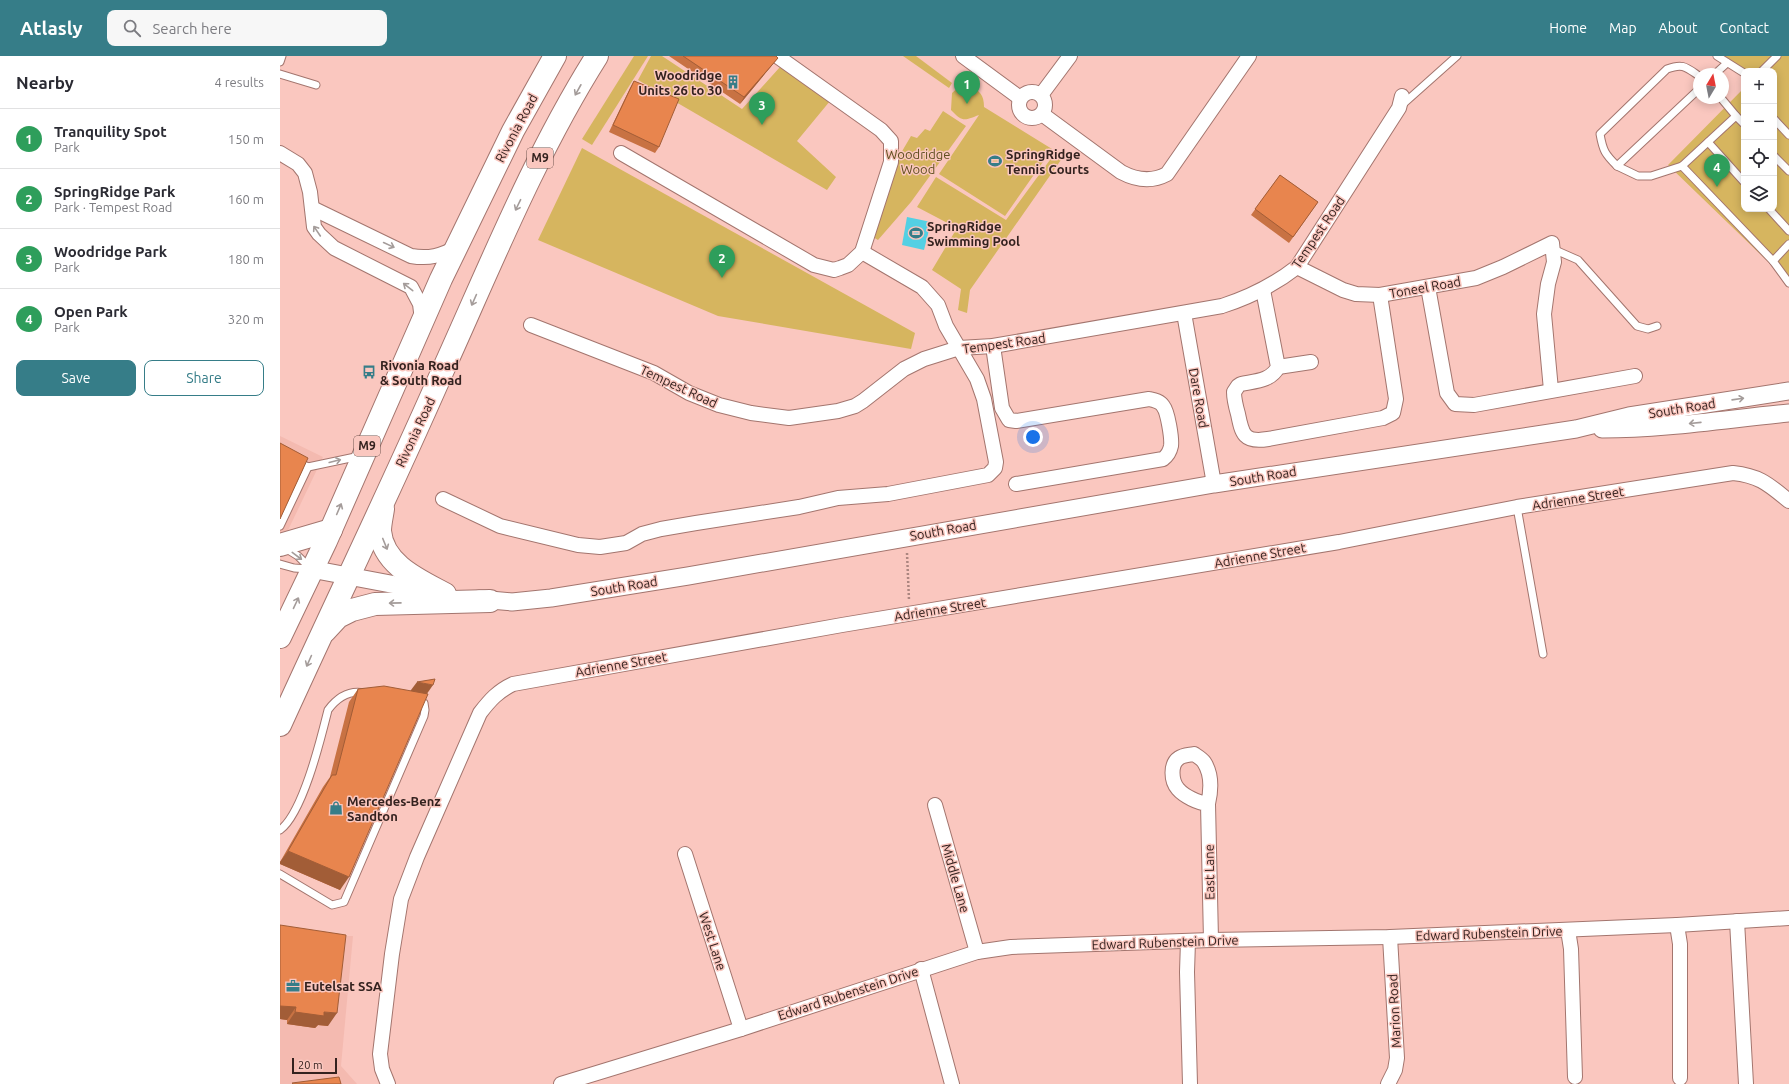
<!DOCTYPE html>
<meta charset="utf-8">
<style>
body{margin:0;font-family:Ubuntu,sans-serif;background:#f7f7f7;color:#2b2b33}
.controls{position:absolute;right:12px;top:12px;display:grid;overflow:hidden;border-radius:8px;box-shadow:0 2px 10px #0003}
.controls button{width:36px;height:36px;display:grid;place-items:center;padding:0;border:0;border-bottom:1px solid #e1e1e2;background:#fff;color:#2b2b33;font:20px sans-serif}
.compass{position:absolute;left:1413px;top:12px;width:36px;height:36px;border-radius:50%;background:#fff;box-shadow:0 2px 10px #0003;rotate:10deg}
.scale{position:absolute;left:12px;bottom:10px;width:45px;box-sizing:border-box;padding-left:4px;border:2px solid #34221f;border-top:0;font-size:11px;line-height:14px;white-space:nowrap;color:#34221f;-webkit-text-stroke:3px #fac7bf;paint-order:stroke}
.you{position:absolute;left:753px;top:381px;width:14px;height:14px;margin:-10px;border:3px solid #fff;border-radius:50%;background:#1a73e8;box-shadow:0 0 0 6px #1a73e833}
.badge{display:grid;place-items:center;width:26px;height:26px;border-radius:50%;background:#367d88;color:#fff;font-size:13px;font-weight:700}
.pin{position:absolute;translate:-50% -33px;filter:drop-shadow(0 1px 2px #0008)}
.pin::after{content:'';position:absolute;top:21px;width:14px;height:12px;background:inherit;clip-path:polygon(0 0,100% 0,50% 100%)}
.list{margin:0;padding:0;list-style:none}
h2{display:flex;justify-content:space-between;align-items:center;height:52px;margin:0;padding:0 16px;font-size:17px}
h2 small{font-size:13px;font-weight:400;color:#7c7c81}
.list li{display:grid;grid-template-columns:26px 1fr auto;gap:12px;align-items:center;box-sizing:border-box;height:60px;padding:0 16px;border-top:1px solid #e1e1e2}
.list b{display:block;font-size:15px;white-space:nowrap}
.list p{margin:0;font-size:13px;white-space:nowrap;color:#7c7c81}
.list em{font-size:13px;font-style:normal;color:#7c7c81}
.actions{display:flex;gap:8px;padding:12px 16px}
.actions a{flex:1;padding:9px 0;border:1px solid #367d88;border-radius:8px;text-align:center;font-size:14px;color:#367d88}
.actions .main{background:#367d88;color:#fff}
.icon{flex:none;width:22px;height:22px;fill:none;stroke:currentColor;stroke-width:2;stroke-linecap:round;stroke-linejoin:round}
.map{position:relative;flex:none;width:1509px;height:1028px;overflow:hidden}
header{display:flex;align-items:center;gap:24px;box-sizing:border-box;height:56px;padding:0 20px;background:#367d88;color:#fff}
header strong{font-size:19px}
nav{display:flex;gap:22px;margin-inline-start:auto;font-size:14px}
.search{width:280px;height:36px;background:#f7f7f7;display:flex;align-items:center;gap:10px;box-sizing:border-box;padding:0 14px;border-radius:8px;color:#7c7c81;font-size:15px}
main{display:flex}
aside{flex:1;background:#fff}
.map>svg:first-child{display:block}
.built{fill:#f4bab0}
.green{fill:#d6b55f}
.water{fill:#53d0e3}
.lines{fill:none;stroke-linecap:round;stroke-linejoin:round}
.service-casing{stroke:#a3756e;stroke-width:9}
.minor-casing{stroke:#a3756e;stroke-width:16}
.tertiary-casing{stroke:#a3756e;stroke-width:19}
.primary-casing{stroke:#a3756e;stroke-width:24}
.path{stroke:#ac8680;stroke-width:2.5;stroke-dasharray:2 2;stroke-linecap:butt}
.service{stroke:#fff;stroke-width:7}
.minor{stroke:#fff;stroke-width:14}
.tertiary{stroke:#fff;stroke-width:17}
.primary{stroke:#fff;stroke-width:22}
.wall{fill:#c87243}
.shaded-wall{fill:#a25d37}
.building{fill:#e8854e;stroke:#a25d37}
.oneway{stroke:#a49c9a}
.labels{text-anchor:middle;stroke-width:3;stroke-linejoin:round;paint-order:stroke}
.shield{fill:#fac7bf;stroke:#6f544f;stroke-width:1}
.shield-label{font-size:12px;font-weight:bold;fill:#34221f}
.poi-label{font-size:13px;font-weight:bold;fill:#34221f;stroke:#fac7bf;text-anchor:start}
.street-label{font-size:13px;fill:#34221f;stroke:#fac7bf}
.park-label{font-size:13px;fill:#615021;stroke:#fac7bf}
</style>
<header>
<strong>Atlasly</strong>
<div class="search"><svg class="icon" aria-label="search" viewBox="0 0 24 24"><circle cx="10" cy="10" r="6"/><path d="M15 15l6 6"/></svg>Search here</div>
<nav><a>Home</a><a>Map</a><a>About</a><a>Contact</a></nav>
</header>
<main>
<aside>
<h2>Nearby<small>4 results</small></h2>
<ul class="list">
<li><span class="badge" style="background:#2e9e5b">1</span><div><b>Tranquility Spot</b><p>Park</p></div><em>150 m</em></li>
<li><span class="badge" style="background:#2e9e5b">2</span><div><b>SpringRidge Park</b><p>Park · Tempest Road</p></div><em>160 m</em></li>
<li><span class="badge" style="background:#2e9e5b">3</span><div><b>Woodridge Park</b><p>Park</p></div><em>180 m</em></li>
<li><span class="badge" style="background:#2e9e5b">4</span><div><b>Open Park</b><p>Park</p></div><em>320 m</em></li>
</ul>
<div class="actions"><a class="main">Save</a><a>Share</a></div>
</aside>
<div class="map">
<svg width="1509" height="1028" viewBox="0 0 1509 1028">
<rect width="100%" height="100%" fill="#fac7bf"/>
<g class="built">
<path d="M0,380L43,401L0,491Z"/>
<path d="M0,874L43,880H73L61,1010L77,1028H0Z"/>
</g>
<g class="green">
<path d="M354,0H368L312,89L302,83Z"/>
<path d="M371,0H382L462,53L500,11L550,45L517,85L556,121L547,134L358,24Z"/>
<path d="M623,0H636L672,27L669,32Z"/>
<path d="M1444,0H1509V226L1388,109L1464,32V153H1494V15H1466Z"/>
<path d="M689,29C700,35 704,39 704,51L772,93L725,160L659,118L699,59C685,64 683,67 671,54L672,37L680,30Z"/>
<path d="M663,55L686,70L631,146L598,184L593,181L621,97L631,80L637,82L645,73L650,75Z"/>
<path d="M302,92L635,277L631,293L438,260L258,184Z"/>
<path d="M775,97L783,101L690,234L687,257L678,254L681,233L652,214L677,172L637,151L656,121L726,164Z"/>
</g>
<path class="water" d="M627,161L651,166L644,194L622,189Z"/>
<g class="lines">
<g class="service-casing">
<g id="service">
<path d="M1437,0L1464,17"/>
<path d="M0,6L2,0"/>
<path d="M1482,15L1497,0"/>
<path d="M0,18L36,29"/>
<path d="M1435,18L1447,7"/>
<path d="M1419,33L1337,110L1358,120H1371L1402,110L1456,60L1464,68"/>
<path d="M1441,42L1456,60"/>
<path d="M1122,49L1177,0"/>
<path d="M1494,63L1509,79"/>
<path d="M1428,86L1464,126"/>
<path d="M1494,100L1509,115"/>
<path d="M1337,110C1325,98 1323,95 1320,78L1387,13C1403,7 1406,11 1419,20"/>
<path d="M1402,110L1493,205L1509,188"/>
<path d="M1489,153L1509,175"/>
<path d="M1273,193L1298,204L1357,270L1368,273L1377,270"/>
<path d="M1493,205L1509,227"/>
<path d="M17,405L28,411L80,400"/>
<path d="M1237,451L1263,598"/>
<path d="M0,470L28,411"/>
<path d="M5,492L18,500L30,512"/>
<path d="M0,508L14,512L29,513"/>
<path d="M0,774C23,757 41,682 48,654C57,642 69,634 84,637"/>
<path d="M0,818L52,849L64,846L144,660L145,654L144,647L136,644"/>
</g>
</g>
<g class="minor-casing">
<g id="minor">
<path d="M683,0L740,42"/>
<circle cx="752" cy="49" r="13"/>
<path d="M761,39L790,0"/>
<path d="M762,58L841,116C856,124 872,126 887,118L969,0"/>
<path d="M0,97L18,108L25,117L30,136L34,171L39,178L54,192L131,231L140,248L142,264"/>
<path d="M341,97L534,209L554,214L560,212L568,209L582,196L611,106V85L601,74L497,0"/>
<path d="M32,152L131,200C149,203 161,200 177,191"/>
<path d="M1017,211L1063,234L1076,238L1100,239L1196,222L1223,211L1272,187L1274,206L1268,228L1264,258L1271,334"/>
<path d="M1148,231L1167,337L1175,348L1194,349L1355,320"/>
<path d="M983,234L998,311C991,325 975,325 961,328L958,330L954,336C954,343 956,351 958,358C962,378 964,387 988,383L1103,362L1113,357L1116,343L1100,239"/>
<path d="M904,257L934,428"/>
<path d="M251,269L374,317L409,337L439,349L471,357L509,362L558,355L575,350L583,345L624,313L644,303L679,292L713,290L942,250C970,241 994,229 1017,211L1119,52L1122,40"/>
<path d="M713,290L722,352L729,364L736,365L869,343C874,344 880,345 883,350C888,356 892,383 891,390C890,395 887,400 883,403L736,428"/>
<path d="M998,311L1031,306"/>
<path d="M163,443L220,470L298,489L320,491L346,487L362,478L381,473L416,467L519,451L558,442L608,438L708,419L715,412L716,406L704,343L697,323L666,270L658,249L642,231L582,196"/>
<path d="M928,748C918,747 904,740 898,733C891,725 890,708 899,702C903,699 909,699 914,698C917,700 922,703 924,706C932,718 931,735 928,748L931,884"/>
<path d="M655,749L697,896"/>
<path d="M405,798L461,973"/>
<path d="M1457,865L1466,1028"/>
<path d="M1397,869L1400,888V1022"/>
<path d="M1288,874L1291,893L1295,1021"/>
<path d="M908,885L907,916L910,1028"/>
<path d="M641,913L672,1028"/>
<path d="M108,1028L102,1013L100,998L112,898L121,843L137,801L200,657C210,644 218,635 233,628L562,569L1059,486L1237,451L1453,417C1480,420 1488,428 1509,445"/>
<path d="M281,1028L461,973L697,896L731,891L931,884L1110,881L1397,869L1509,862"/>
<path d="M1108,1028L1115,1014L1117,1002L1110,881"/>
</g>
</g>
<g class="tertiary-casing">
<g id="tertiary">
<path d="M1322,373C1385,373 1447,363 1509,357"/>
<path d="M31,513L153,536"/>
<path d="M199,543L232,546L271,542L408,520L934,428L1296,373L1349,360L1509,335"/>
</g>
</g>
<g class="primary-casing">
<g id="primary">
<path d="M103,453C102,460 100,468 100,475C103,509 139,524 165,538"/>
<path d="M0,489L51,474"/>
<path d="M45,575L58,561L72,554L95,548L210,545"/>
<path d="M0,581L46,485L161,223L233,75L275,0"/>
<path d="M0,669C54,550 111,433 163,314C211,208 255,98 317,0"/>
</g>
</g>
<path class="path" d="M627,497L629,544"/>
<use href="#service" class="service"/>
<use href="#minor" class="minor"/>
<use href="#tertiary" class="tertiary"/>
<use href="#primary" class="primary"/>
</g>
<g class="wall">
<path d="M389,0H496L498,2L493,8L460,48Z"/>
<path d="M354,25L379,91L375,97L329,76L350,32Z"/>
<path d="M1000,119L1038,146L1009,187L971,159Z"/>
<path d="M78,633L146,638L60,834L0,808V806L43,731L50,721L69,646Z"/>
<path d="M0,869L48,970L38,969L35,972L7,968V964L0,963Z"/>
</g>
<g class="shaded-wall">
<path d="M498,2L493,8L460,48L464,41Z"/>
<path d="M137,626L153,629L144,642L128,638Z"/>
<path d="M8,795L69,821L60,834L0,808V806Z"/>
<path d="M0,950L16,951L7,964L0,963Z"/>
<path d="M15,956H44L57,957L48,970L38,969L35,972L7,968Z"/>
</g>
<g class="building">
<path d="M403,0H496L498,2L464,41Z"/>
<path d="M354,25L399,43L379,91L333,69Z"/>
<path d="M1000,119L1038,146L1013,181L975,153Z"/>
<path d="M0,387L28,402L0,463Z"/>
<path d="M155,623L153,629L137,626Z"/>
<path d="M104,630L148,638L69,821L8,795L52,719H56L78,633Z"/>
<path d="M0,869L66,879L57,957L44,956V960L15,956L16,951L0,950Z"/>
<path d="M59,1021L61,1028H13L12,1027Z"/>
</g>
<defs><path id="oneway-shaft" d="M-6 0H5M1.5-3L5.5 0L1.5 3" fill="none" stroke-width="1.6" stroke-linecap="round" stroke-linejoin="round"/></defs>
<g class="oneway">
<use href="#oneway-shaft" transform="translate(298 34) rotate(119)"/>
<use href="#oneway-shaft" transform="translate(238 149) rotate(116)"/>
<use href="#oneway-shaft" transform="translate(37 175) rotate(-124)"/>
<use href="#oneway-shaft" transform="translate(109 189) rotate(25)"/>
<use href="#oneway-shaft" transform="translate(128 231) rotate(-142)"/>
<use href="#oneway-shaft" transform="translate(194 244) rotate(114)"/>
<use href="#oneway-shaft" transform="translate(1458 343) rotate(-8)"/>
<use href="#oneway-shaft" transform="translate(1415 367) rotate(174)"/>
<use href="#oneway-shaft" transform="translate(55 405) rotate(-14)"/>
<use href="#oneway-shaft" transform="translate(59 453) rotate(-67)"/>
<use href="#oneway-shaft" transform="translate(105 488) rotate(68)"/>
<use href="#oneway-shaft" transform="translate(17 500) rotate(37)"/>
<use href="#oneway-shaft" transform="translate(16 547) rotate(-65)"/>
<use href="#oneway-shaft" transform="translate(115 547) rotate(179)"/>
<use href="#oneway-shaft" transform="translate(29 605) rotate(114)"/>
</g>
<defs>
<g id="building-bare" transform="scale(1.08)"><path d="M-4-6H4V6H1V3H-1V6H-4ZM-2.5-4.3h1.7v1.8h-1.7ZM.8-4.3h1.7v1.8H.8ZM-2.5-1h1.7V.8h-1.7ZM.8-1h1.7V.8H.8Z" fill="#367d88" stroke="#fac7bf" stroke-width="2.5" paint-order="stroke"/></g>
<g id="stadium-bare" transform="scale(1.08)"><path d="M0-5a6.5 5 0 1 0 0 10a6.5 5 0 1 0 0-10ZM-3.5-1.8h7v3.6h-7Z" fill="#367d88" stroke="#fac7bf" stroke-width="2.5" paint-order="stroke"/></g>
<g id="bus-bare" transform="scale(1.08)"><path d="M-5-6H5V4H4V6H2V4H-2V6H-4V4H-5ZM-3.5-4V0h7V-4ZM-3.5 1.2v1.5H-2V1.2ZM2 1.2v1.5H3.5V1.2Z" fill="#367d88" stroke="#fac7bf" stroke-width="2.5" paint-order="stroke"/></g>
<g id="shop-bare" transform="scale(1.08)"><path d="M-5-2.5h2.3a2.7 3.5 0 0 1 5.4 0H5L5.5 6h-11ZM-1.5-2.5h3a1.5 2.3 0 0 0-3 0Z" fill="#367d88" stroke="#fac7bf" stroke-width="2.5" paint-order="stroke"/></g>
<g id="office-bare" transform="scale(1.08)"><path d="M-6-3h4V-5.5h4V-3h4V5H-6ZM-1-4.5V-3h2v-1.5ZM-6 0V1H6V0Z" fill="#367d88" stroke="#fac7bf" stroke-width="2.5" paint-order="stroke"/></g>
</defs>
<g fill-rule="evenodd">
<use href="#building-bare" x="453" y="26"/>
<use href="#stadium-bare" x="715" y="105"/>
<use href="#stadium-bare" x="636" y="177"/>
<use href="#bus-bare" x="89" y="316"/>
<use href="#shop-bare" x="56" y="752"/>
<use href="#office-bare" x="13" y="930"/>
</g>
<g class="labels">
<g class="shield">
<rect x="247" y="92" width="26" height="20" rx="3"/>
<rect x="74" y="380" width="26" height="20" rx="3"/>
</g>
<g class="shield-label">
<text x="260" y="106">M9</text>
<text x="87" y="394">M9</text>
</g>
<g class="poi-label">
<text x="442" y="24" text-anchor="end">Woodridge<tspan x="442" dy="15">Units 26 to 30</tspan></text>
<text x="726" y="103">SpringRidge<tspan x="726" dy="15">Tennis Courts</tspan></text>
<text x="647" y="175">SpringRidge<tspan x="647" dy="15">Swimming Pool</tspan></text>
<text x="100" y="314">Rivonia Road<tspan x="100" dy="15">&amp; South Road</tspan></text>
<text x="67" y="750">Mercedes-Benz<tspan x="67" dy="15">Sandton</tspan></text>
<text x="24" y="935">Eutelsat SSA</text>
</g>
<g class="street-label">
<text transform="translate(236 72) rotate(-62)" y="5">Rivonia Road</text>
<text transform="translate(1038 176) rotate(-56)" y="5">Tempest Road</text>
<text transform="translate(1145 231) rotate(-10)" y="5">Toneel Road</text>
<text transform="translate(724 287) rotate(-8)" y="5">Tempest Road</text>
<text transform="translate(399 330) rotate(25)" y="5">Tempest Road</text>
<text transform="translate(919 342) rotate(80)" y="5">Dare Road</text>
<text transform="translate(1402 352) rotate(-9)" y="5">South Road</text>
<text transform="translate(135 376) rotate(-65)" y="5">Rivonia Road</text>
<text transform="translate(983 420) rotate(-9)" y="5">South Road</text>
<text transform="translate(1298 442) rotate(-9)" y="5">Adrienne Street</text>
<text transform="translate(663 474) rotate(-10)" y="5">South Road</text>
<text transform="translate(980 499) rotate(-10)" y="5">Adrienne Street</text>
<text transform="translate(344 530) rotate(-9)" y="5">South Road</text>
<text transform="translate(660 553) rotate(-9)" y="5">Adrienne Street</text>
<text transform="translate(341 608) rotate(-10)" y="5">Adrienne Street</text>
<text transform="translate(929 816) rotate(-91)" y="5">East Lane</text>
<text transform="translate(676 822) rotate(74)" y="5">Middle Lane</text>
<text transform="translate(1209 877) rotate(-2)" y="5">Edward Rubenstein Drive</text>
<text transform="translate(433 885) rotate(72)" y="5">West Lane</text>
<text transform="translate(885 886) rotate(-2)" y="5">Edward Rubenstein Drive</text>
<text transform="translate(568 937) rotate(-18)" y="5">Edward Rubenstein Drive</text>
<text transform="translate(1114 955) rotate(-93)" y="5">Marion Road</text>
</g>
<g class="park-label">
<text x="638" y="103">Woodridge<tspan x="638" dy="15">Wood</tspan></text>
</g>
</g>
</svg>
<div class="controls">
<button>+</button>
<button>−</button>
<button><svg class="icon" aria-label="locate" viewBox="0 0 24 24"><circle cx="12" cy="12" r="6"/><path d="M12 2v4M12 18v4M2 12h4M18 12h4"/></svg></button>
<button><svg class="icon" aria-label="layers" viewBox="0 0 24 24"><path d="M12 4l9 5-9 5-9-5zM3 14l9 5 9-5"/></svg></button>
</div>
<svg class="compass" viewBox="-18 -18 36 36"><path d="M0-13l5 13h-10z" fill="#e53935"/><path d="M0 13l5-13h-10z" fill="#7c7c81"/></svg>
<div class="scale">20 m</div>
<div class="you"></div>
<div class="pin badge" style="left:687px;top:48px;background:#2e9e5b">1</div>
<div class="pin badge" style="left:442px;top:222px;background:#2e9e5b">2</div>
<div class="pin badge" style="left:482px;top:69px;background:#2e9e5b">3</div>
<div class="pin badge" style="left:1437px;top:131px;background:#2e9e5b">4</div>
</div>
</main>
